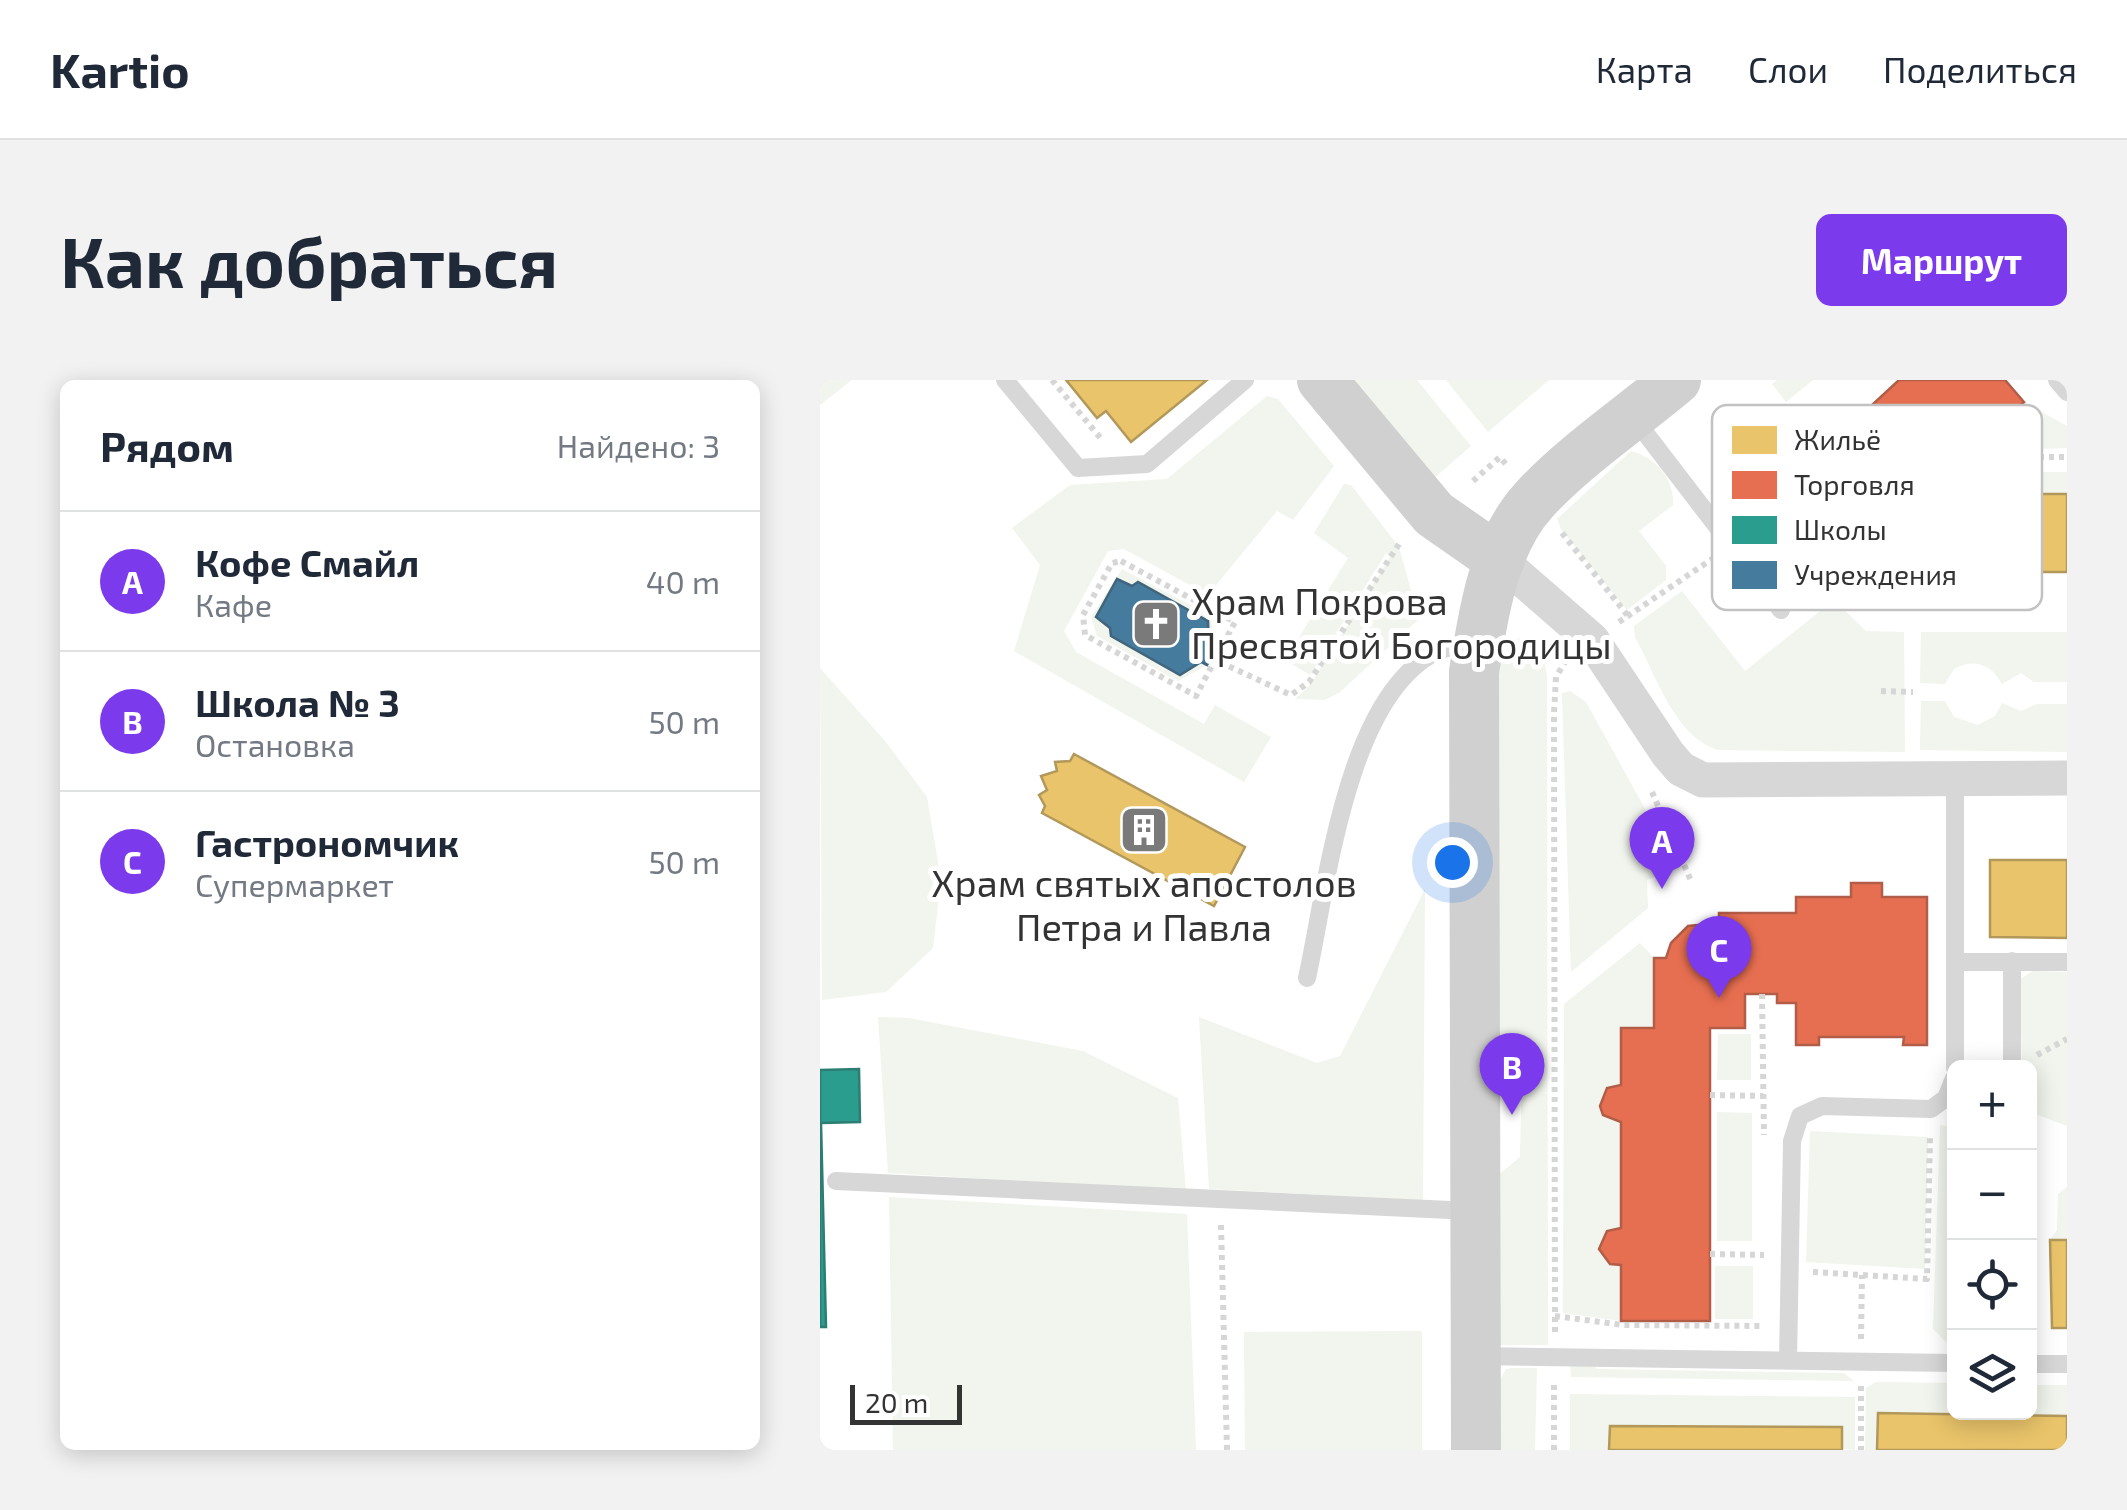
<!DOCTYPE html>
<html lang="ru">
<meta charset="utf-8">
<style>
body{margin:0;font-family:"Exo 2",sans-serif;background:#f2f2f3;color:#1f2937}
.controls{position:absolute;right:30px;bottom:30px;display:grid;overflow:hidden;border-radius:15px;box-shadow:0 5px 25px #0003}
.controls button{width:90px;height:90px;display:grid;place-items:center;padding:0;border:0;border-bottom:2px solid #e0e1e3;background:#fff;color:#1f2937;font:50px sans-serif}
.scale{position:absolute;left:30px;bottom:25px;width:112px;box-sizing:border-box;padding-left:10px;border:5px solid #333;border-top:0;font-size:28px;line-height:35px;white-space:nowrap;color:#333;-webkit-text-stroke:8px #fff;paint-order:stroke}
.you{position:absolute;left:632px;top:482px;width:35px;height:35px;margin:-25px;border:8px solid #fff;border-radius:50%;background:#1a73e8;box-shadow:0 0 0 15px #1a73e833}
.badge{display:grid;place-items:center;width:65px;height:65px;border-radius:50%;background:#7c3aed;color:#fff;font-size:32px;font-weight:700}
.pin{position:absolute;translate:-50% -82px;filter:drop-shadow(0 2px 5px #0008)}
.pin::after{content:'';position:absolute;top:52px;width:35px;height:30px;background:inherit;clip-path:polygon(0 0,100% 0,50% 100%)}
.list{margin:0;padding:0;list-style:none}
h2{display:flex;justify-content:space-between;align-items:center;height:130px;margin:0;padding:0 40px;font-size:42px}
h2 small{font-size:32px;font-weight:400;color:#747a83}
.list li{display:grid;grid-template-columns:65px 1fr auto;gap:30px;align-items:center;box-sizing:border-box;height:140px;padding:0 40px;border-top:2px solid #e0e1e3}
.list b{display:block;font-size:38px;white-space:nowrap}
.list p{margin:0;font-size:32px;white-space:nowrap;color:#747a83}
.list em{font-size:32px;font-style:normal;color:#747a83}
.icon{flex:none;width:55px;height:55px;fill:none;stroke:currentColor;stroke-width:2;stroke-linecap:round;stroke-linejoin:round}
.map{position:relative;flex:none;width:1247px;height:1070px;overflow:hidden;border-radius:15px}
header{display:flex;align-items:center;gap:60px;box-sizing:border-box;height:140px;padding:0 50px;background:#fff;border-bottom:2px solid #e0e1e3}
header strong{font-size:48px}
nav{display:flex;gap:55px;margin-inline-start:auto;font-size:35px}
.intro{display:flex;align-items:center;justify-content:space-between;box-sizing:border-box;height:240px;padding:0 60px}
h1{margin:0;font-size:70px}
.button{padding:25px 45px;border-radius:15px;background:#7c3aed;color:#fff;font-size:35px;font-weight:700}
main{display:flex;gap:60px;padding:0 60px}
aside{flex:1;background:#fff;border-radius:15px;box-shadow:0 5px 25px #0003}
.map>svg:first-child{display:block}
.green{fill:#f1f5ed}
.homes{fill:#e9c46a;stroke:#b2985a;stroke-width:2.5}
.shops{fill:#e76f51;stroke:#b15d48;stroke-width:2.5}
.schools{fill:#2a9d8f;stroke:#2d7d73;stroke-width:2.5}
.public{fill:#457b9d;stroke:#40657d;stroke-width:2.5}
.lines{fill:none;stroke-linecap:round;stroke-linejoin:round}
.path{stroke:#d6d6d6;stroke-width:6;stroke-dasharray:5 5;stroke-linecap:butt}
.lane{stroke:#d7d7d7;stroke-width:18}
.street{stroke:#d7d7d7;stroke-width:35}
.secondary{stroke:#d0d0d0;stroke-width:50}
.labels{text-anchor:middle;stroke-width:10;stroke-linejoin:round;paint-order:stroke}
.poi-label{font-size:38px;fill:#333;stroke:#fff;text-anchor:start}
.key{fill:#fff;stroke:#c2c2c2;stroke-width:2.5}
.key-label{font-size:28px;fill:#333}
</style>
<header>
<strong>Kartio</strong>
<nav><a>Карта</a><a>Слои</a><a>Поделиться</a></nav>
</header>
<div class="intro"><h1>Как добраться</h1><a class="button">Маршрут</a></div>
<main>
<aside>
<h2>Рядом<small>Найдено: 3</small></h2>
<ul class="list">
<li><span class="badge">A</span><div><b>Кофе Смайл</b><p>Кафе</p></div><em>40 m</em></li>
<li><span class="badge">B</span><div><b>Школа № 3</b><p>Остановка</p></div><em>50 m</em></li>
<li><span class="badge">C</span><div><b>Гастрономчик</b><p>Супермаркет</p></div><em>50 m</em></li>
</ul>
</aside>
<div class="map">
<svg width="1247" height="1070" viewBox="0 0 1247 1070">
<rect width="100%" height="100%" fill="#fff"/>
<g class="green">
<path d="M0,0H32L0,25Z"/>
<path d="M530,0H597L651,66L613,99Z"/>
<path d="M626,0H729L668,52Z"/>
<path d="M957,0H993L966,22L952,4Z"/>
<path d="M447,16L458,19L514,86L473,140L457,131L388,215L304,169L288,171L244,251L256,272L384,344L395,325L451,357L424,402L194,271L220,185L192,148L250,105L347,99Z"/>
<path d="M1204,22L1247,46V68L1192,70L1193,114H1145L1143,75Z"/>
<path d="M811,71C835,77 855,99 853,125L819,151L846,186V200L807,230L741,149L737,139Z"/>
<rect x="1217" y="92" width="30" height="22"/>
<path d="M524,104L531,105L579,167L599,239L520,312L505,320L475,319L491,304L570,177L566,173L490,295L465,280L528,178L494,153Z"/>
<path d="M302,189L391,236L395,270L389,266L387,241L318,202L312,206L297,200L276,236L290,248L291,256L360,294L381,282L387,285L358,301L277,256L271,237Z"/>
<path d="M862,211L925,291L1014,220L1046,251L1084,252L1085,372L898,370C855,357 836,295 815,257L814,246Z"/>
<path d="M1101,252H1247V302H1214L1201,293L1182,304C1171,284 1154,278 1134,289L1125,304L1100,303Z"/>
<path d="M687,257L709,260L722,268L727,296L728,965H675L676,797L700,777L702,680L675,659L678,294Z"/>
<path d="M0,288L65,361L107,417L121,500L113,568L66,612L2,620Z"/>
<path d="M750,311L766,322L846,467L849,482L844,493L827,500L828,528L751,592L742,313Z"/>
<path d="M1101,321H1125L1134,337L1158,345L1175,336L1182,323L1201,331L1217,324H1247V372L1100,370Z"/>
<path d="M605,509L603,820L389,809L379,637L497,683L520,676Z"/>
<path d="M820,563L834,578V648H801V705L787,708L780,726L784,735L801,742V848L787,851L779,869L790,884L801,885V941L743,933L744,624Z"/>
<path d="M1213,591L1247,592V746L1210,732V688L1202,687L1200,599Z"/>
<path d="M58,637L89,638L263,671L358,718L366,811L68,793Z"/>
<path d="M898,654H931V700H897Z"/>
<path d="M897,732L932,733V861H897Z"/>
<path d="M1120,745L1134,747V970L1113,949Z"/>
<path d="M990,751L1108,757L1105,889L986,882Z"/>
<path d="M1247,807V860H1230L1237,850L1238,814Z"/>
<path d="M69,817L367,834L376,1070H73Z"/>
<rect x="895" y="886" width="38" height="53"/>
<path d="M602,951V1070H425L424,952Z"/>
<path d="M750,982H771L777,989L1024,993L1034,1001L751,997Z"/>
<path d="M692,988H717L715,1070H680V1000L686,989Z"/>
<path d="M1056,1002L1134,1003V1032H1210V1005H1247V1036L1058,1033L1057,1070H1045L1046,1008Z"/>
<path d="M750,1014L1035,1017V1070L790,1046L789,1070H750Z"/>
</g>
<g class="homes">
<path d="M246,0H387L311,62L286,31L277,38Z"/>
<rect x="1170" y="114" width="77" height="78"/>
<path d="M254,374L425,467L394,526L222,433L225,426L219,415L227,410L221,396L237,391L235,382L250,381Z"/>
<path d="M1170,480H1247V558L1170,557Z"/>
<path d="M1230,860H1247V948H1232Z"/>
<path d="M1058,1033L1247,1036V1070H1057Z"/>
<path d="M790,1046L1022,1047V1070H789Z"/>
</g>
<g class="shops">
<path d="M1079,0H1185L1204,22L1143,75L1145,114H1170V192H1146L1145,203H1111L1112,192L1075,191L1012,119L1007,107L1005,81L1010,64Z"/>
<path d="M1031,503H1062V517H1107V665H1083L1084,657H999V665H976V623H957V614H925V648H890V941H801V885L790,884L779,869L787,851L801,848V742L783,735L780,726L787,708L801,705V648H834V578H846L851,563L868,546L899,543V533H976V517H1031Z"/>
</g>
<path class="schools" d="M39,689L40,742L1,743L6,947H0V690Z"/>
<path class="public" d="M297,199L312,206L318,202L388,241L389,266L395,270L387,285L381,282L360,295L291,256L290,248L276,237Z"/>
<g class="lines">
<g class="path">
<path d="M232,0L283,61"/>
<path d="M653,101L680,77L688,87"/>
<path d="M1207,114L1206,77H1247"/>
<path d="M931,151L958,132"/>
<path d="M742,153L808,236"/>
<path d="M301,181L415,242L376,316L265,255L263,235L292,183Z"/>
<path d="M799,242L892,179"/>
<path d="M391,278L471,315L489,302L581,161"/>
<path d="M1061,311L1093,312"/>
<path d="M832,412L872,503"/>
<path d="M942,614L944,755"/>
<path d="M1217,675L1247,659"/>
<path d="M890,715L943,716"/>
<path d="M1210,803L1213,746"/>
<path d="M401,845L407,1070"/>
<path d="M890,874L944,875"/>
<path d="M993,892L1107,899L1110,756"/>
<path d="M735,936L803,945L943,946"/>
<path d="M735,952L734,333L736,297L745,282"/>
<path d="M1041,959L1042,895"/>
<path d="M1041,1006V1070"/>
<path d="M734,1070V1004"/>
</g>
<g class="lane">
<path d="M185,0L258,88L327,84L425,0"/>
<path d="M1237,0L1247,12"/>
<path d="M813,37L961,230"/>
<path d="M1135,399V688"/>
<path d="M1192,581V688"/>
<path d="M1137,582H1247"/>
<path d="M487,598C507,507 526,317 616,272C627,266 642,266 654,264"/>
<path d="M16,801L651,831"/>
<path d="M657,976L1134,983"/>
<path d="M968,980L972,761L980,736L1002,726L1111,729L1126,718L1134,698"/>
<path d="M1210,984H1246"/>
</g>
<path class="street" d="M680,180L772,260L848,374L861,389L883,400L1247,398"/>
<g class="secondary">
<path d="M502,0L614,134L680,180"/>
<path d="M656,1070L654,292C663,235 673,165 714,120C753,77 811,38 856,0"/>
</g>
</g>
<defs>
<g id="church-square" transform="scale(2.5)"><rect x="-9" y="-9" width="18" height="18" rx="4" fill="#7a7a7a" stroke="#fff"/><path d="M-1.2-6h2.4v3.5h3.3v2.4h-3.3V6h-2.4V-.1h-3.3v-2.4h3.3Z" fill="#fff"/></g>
<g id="building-square" transform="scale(2.5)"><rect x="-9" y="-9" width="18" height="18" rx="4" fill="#7a7a7a" stroke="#fff"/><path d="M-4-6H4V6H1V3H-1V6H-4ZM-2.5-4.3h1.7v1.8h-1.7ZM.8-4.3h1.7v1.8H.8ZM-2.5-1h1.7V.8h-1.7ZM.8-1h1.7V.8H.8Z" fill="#fff"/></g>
</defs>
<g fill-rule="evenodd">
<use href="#church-square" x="336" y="244"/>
<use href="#building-square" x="324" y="450"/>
</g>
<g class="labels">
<g class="poi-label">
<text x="371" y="235">Храм Покрова<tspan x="371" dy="44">Пресвятой Богородицы</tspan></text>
<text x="324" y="517" text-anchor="middle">Храм святых апостолов<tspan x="324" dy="44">Петра и Павла</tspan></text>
</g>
</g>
<rect x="892" y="25" width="330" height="205" rx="15" class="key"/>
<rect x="912" y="46" width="45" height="28" fill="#e9c46a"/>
<rect x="912" y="91" width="45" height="28" fill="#e76f51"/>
<rect x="912" y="136" width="45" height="28" fill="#2a9d8f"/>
<rect x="912" y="181" width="45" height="28" fill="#457b9d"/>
<g class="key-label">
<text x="974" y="70">Жильё</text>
<text x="974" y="115">Торговля</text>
<text x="974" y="160">Школы</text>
<text x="974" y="205">Учреждения</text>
</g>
</svg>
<div class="controls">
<button>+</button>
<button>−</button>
<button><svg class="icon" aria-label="locate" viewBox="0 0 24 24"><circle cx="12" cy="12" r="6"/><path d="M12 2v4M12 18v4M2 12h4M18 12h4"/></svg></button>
<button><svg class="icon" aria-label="layers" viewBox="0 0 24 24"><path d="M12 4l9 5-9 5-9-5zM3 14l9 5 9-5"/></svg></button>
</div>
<div class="scale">20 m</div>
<div class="you"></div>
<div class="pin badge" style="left:842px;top:509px">A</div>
<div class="pin badge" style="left:692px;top:735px">B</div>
<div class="pin badge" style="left:899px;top:618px">C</div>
</div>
</main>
